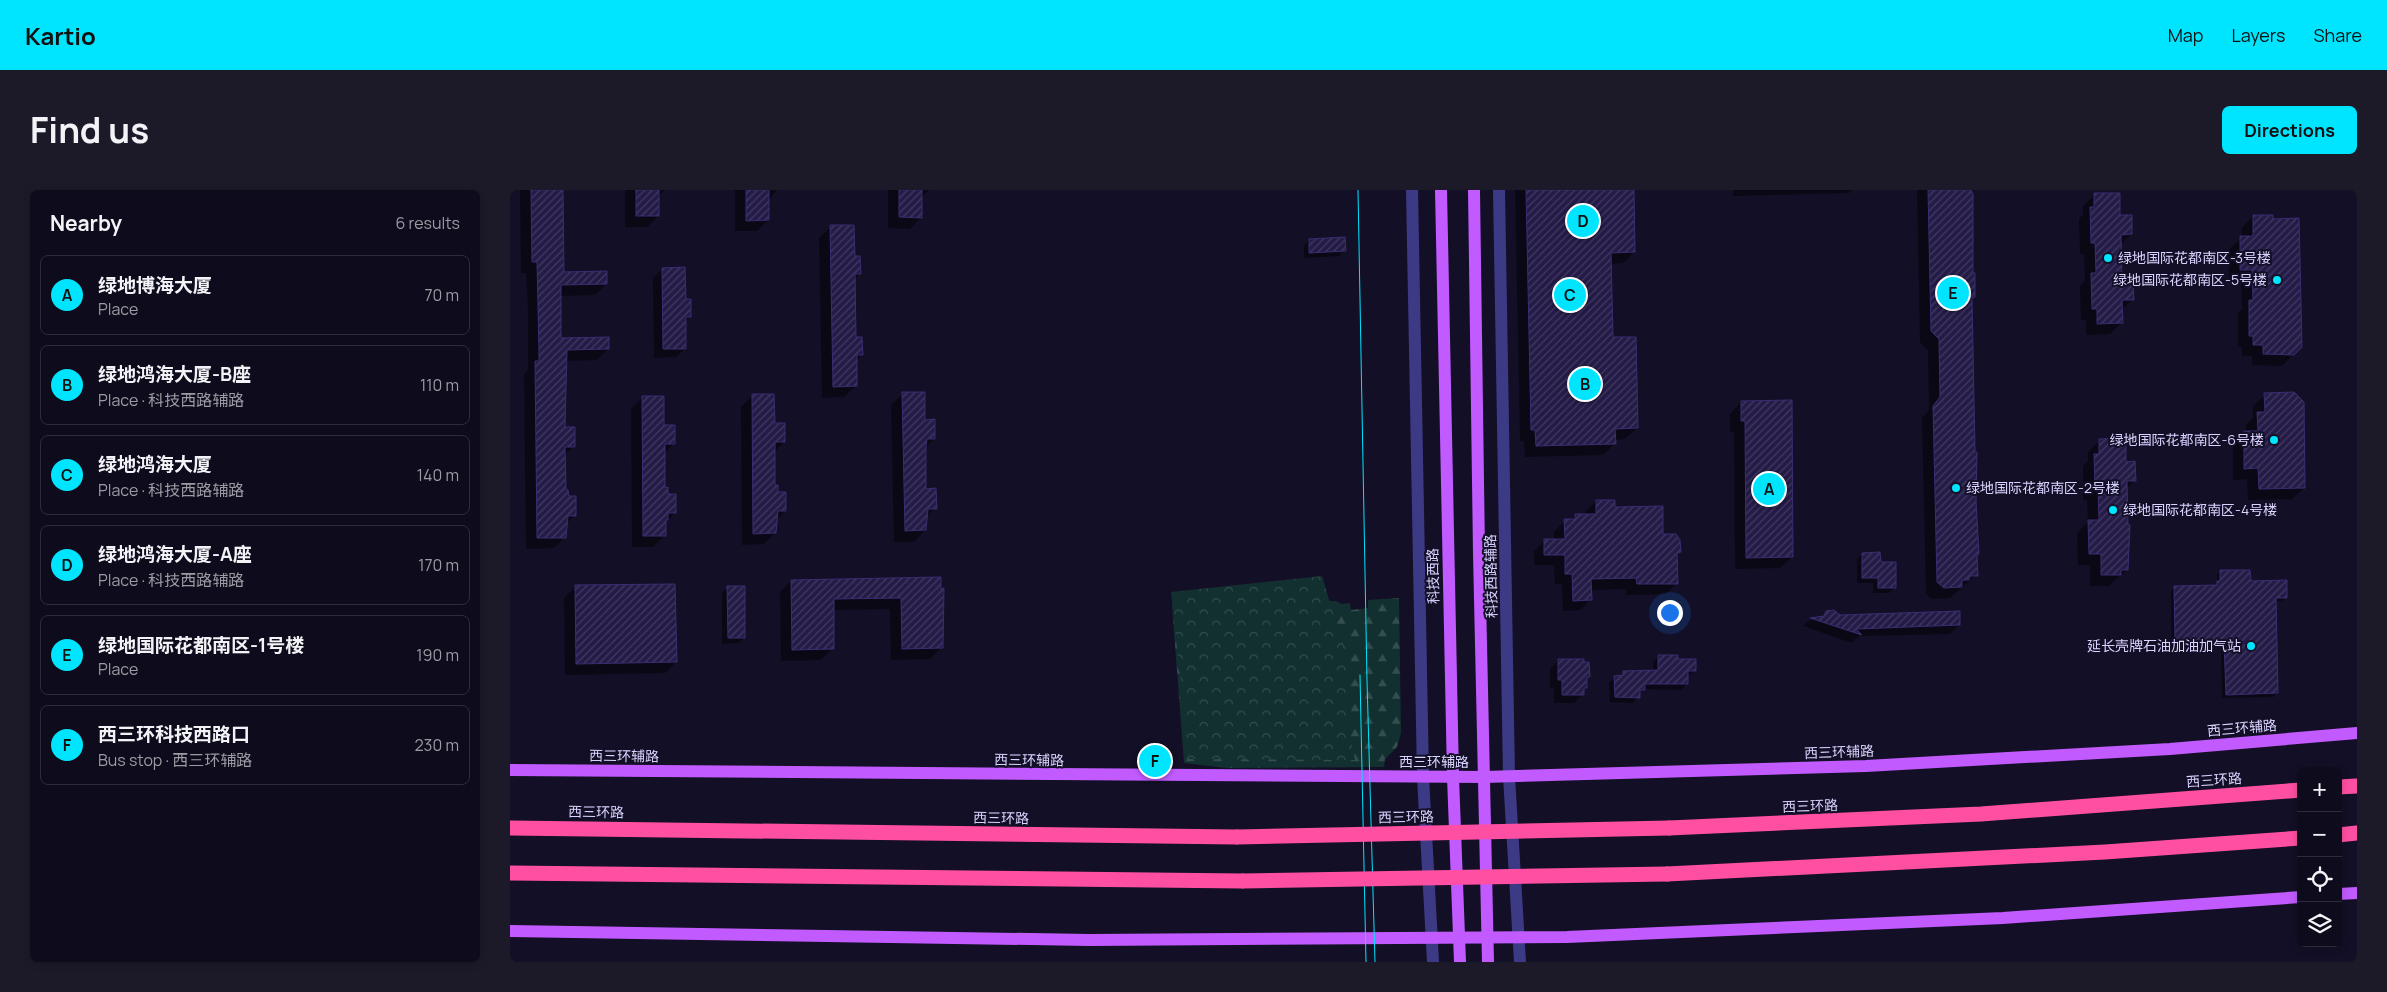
<!DOCTYPE html>
<meta charset="utf-8">
<style>
body{margin:0;font-family:Manrope,"Noto Sans SC",sans-serif;background:#1c1929;color:#f1f3f6}
.controls{position:absolute;right:15px;bottom:15px;display:grid;overflow:hidden;border-radius:8px;box-shadow:0 2px 8px #0003}
.controls button{width:45px;height:45px;display:grid;place-items:center;padding:0;border:0;border-bottom:1px solid #2e2b3b;background:#0e0b1c;color:#f1f3f6;font:25px sans-serif}
.you{position:absolute;left:1159px;top:422px;width:18px;height:18px;margin:-12px;border:4px solid #fff;border-radius:50%;background:#1a73e8;box-shadow:0 0 0 8px #1a73e833}
.badge{display:grid;place-items:center;width:32px;height:32px;border-radius:50%;background:#00e5ff;color:#111;font-size:16px;font-weight:700}
.pin{position:absolute;translate:-50% -50%;border:2px solid #fff;box-shadow:0 1px 5px #0006}
.list{margin:0;padding:0;list-style:none}
h2{display:flex;justify-content:space-between;align-items:center;height:65px;margin:0;padding:0 20px;font-size:21px}
h2 small{font-size:16px;font-weight:400;color:#9b9ba3}
.list li{display:grid;grid-template-columns:32px 1fr auto;gap:15px;align-items:center;box-sizing:border-box;height:80px;margin:0 10px 10px;padding:0 10px;border:1px solid #2e2b3b;border-radius:8px}
.list b{display:block;font-size:19px;white-space:nowrap}
.list p{margin:0;font-size:16px;white-space:nowrap;color:#9b9ba3}
.list em{font-size:16px;font-style:normal;color:#9b9ba3}
.icon{flex:none;width:28px;height:28px;fill:none;stroke:currentColor;stroke-width:2;stroke-linecap:round;stroke-linejoin:round}
.map{position:relative;flex:none;width:1847px;height:772px;overflow:hidden;border-radius:8px}
header{display:flex;align-items:center;gap:30px;box-sizing:border-box;height:70px;padding:0 25px;background:#00e5ff;color:#111}
header strong{font-size:24px}
nav{display:flex;gap:28px;margin-inline-start:auto;font-size:18px}
.intro{display:flex;align-items:center;justify-content:space-between;box-sizing:border-box;height:120px;padding:0 30px}
h1{margin:0;font-size:35px}
.button{padding:12px 22px;border-radius:8px;background:#00e5ff;color:#111;font-size:18px;font-weight:700}
main{display:flex;gap:30px;padding:0 30px}
aside{flex:1;background:#0e0b1c;border-radius:8px;box-shadow:0 2px 8px #0003}
.map>svg:first-child{display:block}
.forest{fill:url(#forest-firs)}
.park{fill:url(#park-crowns)}
.shadow{fill:#0007}
.building{fill:url(#building-hatch);stroke:#3b2d73}
.lines{fill:none;stroke-linecap:round;stroke-linejoin:round}
.minor{stroke:#3d3a85;stroke-width:12}
.major{stroke:#c25bff;stroke-width:12}
.highway{stroke:#ff4fa3;stroke-width:15}
.tram{stroke:#00e5ff;stroke-width:1}
.highway-bridge{stroke:#ff4fa3;stroke-width:15}
.poi-dot{fill:#00e5ff;stroke:#130f26;stroke-width:2}
.labels{text-anchor:middle;stroke-width:4;stroke-linejoin:round;paint-order:stroke}
.poi-label{font-size:14px;fill:#d9d4ff;stroke:#130f26;text-anchor:start}
.street-label{font-size:14px;fill:#d9d4ff;stroke:#130f26}
</style>
<header>
<strong>Kartio</strong>
<nav><a>Map</a><a>Layers</a><a>Share</a></nav>
</header>
<div class="intro"><h1>Find us</h1><a class="button">Directions</a></div>
<main>
<aside>
<h2>Nearby<small>6 results</small></h2>
<ul class="list">
<li><span class="badge">A</span><div><b>绿地博海大厦</b><p>Place</p></div><em>70 m</em></li>
<li><span class="badge">B</span><div><b>绿地鸿海大厦-B座</b><p>Place · 科技西路辅路</p></div><em>110 m</em></li>
<li><span class="badge">C</span><div><b>绿地鸿海大厦</b><p>Place · 科技西路辅路</p></div><em>140 m</em></li>
<li><span class="badge">D</span><div><b>绿地鸿海大厦-A座</b><p>Place · 科技西路辅路</p></div><em>170 m</em></li>
<li><span class="badge">E</span><div><b>绿地国际花都南区-1号楼</b><p>Place</p></div><em>190 m</em></li>
<li><span class="badge">F</span><div><b>西三环科技西路口</b><p>Bus stop · 西三环辅路</p></div><em>230 m</em></li>
</ul>
</aside>
<div class="map">
<svg width="1847" height="772" viewBox="0 0 1847 772">
<defs>
<pattern id="forest-firs" width="22" height="20" patternUnits="userSpaceOnUse" patternTransform="scale(1.25)"><rect width="22" height="20" fill="#12302f"/><path d="M5 1l3.5 6h-7zM16 11l3.5 6h-7z" fill="#344d4e"/></pattern>
<pattern id="park-crowns" width="20" height="18" patternUnits="userSpaceOnUse" patternTransform="scale(1.25)"><rect width="20" height="18" fill="#12302f"/><path d="M2 6a3 3 0 1 1 6 0M12 15a3 3 0 1 1 6 0" fill="none" stroke="#344d4e"/></pattern>
<pattern id="building-hatch" width="6" height="6" patternUnits="userSpaceOnUse" patternTransform="scale(1.25)"><rect width="6" height="6" fill="#241b47"/><path d="M-1 1l2-2M0 6l6-6M5 7l2-2" fill="none" stroke="#433b63"/></pattern>
</defs>
<rect width="100%" height="100%" fill="#130f26"/>
<path class="forest" d="M889,408L891,543L887,557L875,569L874,577L716,578L674,573L662,415L826,411L832,414L840,413L841,420L858,418V410Z"/>
<path class="park" d="M812,386L835,463L840,544L845,570L679,569L661,402Z"/>
<g class="shadow">
<path d="M10,0H52L53,83L96,94L85,105L49,106L50,149L98,159L87,170L55,171L53,239L64,256L54,266V301L65,325L56,334L55,347L44,358L16,359L14,184L18,180V121L16,83H11Z"/>
<path d="M115,0H155L148,7V26L137,37H115Z"/>
<path d="M225,0H267L258,11V30L247,41H225Z"/>
<path d="M378,0H419L411,8V27L400,39L378,38Z"/>
<path d="M1005,0H1123L1124,62L1113,73L1100,74L1102,148L1127,238L1115,249L1105,250V253L1093,265L1015,267L1014,251H1010Z"/>
<path d="M1211,0H1342L1339,3L1223,6V0Z"/>
<path d="M1407,0H1461L1464,107L1461,109L1463,264H1466V385L1440,408L1422,409L1416,404L1412,228L1419,220L1418,160L1410,152Z"/>
<path d="M1585,4L1609,27L1621,44L1610,55L1611,92L1622,110L1611,121V133L1600,144L1576,145V130H1571L1570,96L1575,91L1574,64H1570L1569,29L1573,25V16Z"/>
<path d="M1743,26L1791,157L1772,176L1742,175V166H1732V157H1728V123L1732,119L1731,91H1719V59L1732,48V38Z"/>
<path d="M321,37L344,68L350,84L344,89L345,148L352,164L346,171V196L334,207L312,208L309,48Z"/>
<path d="M799,50L834,60L829,66L794,68V56Z"/>
<path d="M152,79L175,111L180,126L175,132V159L166,167L144,168L143,88Z"/>
<path d="M393,204L414,231L424,249L414,259L415,300L425,318L416,327L415,340L404,352H384L381,215Z"/>
<path d="M243,205L274,252L264,262V296L275,321L265,331V343L254,354L232,355L231,217Z"/>
<path d="M1755,205L1794,298L1782,309L1738,310L1737,289L1723,290V254L1736,242V235L1743,228V216Z"/>
<path d="M133,207L163,254L154,263V299L165,323L155,333V345L143,357H122L121,219Z"/>
<path d="M1231,212L1282,367L1270,378L1225,379L1224,242H1220V224Z"/>
<path d="M1590,250L1615,273L1625,290L1616,299L1617,380L1598,396H1580V375H1568L1567,343L1578,332L1577,310H1573V276L1578,271V262Z"/>
<path d="M1086,311L1152,345L1169,362L1166,365L1167,393L1156,404L1116,405V399L1081,400V409L1070,420L1053,421L1052,394H1045L1044,375H1024V361L1035,350H1044V342L1055,331L1060,330L1065,325H1076L1075,322Z"/>
<path d="M1352,364L1369,374L1385,397L1379,403H1363V393H1347V369Z"/>
<path d="M1710,382L1776,407L1772,411H1765L1767,503L1763,507L1712,508L1711,454L1662,455L1661,401L1665,397H1703L1707,393V385Z"/>
<path d="M430,389L432,457L420,469L381,470L380,419L322,420V459L311,470L271,471L270,402L281,391Z"/>
<path d="M65,397L166,472L155,483L55,485L54,408Z"/>
<path d="M217,398L234,448L229,453L212,454V403Z"/>
<path d="M1317,422L1329,427L1449,435L1440,444L1349,446L1342,453L1293,436L1301,429L1311,428Z"/>
<path d="M1149,466L1167,470L1185,481L1177,486V494L1171,500L1133,499L1123,513L1100,512L1099,493L1105,487H1109L1114,482L1143,481V472Z"/>
<path d="M1048,471L1078,486L1073,504L1064,513H1044V498H1040V479Z"/>
</g>
<g class="building">
<path d="M21,0H53L54,82L97,81V94L51,95V148L99,147V159L57,160L55,237H65V257H55L56,300H58L59,306H66V326H58L56,348H27L25,171H29V161L27,72H22Z"/>
<rect x="126" y="0" width="23" height="26"/>
<path d="M236,0H259V30L236,31Z"/>
<path d="M389,0H412V28L389,27Z"/>
<path d="M1016,0H1124L1125,62L1101,63L1103,147H1126L1128,238L1105,239L1106,254L1026,256L1025,240H1021Z"/>
<path d="M1418,0H1461L1463,4V83H1465V107L1462,108L1465,262H1467L1466,311L1469,364L1467,365L1468,386H1460L1459,390H1452V397L1434,398L1427,392L1423,216L1430,207L1429,149L1421,141Z"/>
<path d="M1584,3H1610V25H1622V44L1611,45L1612,91H1623L1624,110H1612L1613,133L1587,134V119H1582L1581,83H1586L1585,53H1581L1580,17H1584Z"/>
<path d="M1743,25H1763V29L1789,28L1792,157L1784,165L1753,164V155H1743V146H1739V110H1743L1742,80H1730V46H1743Z"/>
<path d="M320,35H344L345,66H350L351,84H345L346,147H352L353,165H347V196L323,197Z"/>
<path d="M835,47L836,61L799,63V49Z"/>
<path d="M175,77L176,109H181V127H176V159H153L152,78Z"/>
<path d="M392,202H415V230L425,229V249H417L416,257V299L426,298L427,319H418L416,340L395,341Z"/>
<path d="M1784,202L1794,212L1795,298L1749,299L1748,278L1734,279V241H1748L1747,222H1755L1754,203Z"/>
<path d="M242,204H264L265,233H275V252H265V295H268V302H276V321H268L266,343L243,344Z"/>
<path d="M132,206H154V235H165V254H155V298L158,297V304H166V323H158V330H156V346H133Z"/>
<path d="M1282,210L1283,367L1236,368L1235,231H1231V211Z"/>
<path d="M1616,248V272L1625,271L1626,291H1617L1618,335H1620L1618,380H1611V385H1591V364H1579L1578,330H1589L1588,299H1585L1584,264H1589V249Z"/>
<path d="M1086,310H1105V317L1153,316V344H1166L1170,350L1171,362L1167,363L1168,394H1127L1126,388L1081,389L1082,410L1063,411L1062,384H1055V365H1034V349H1055L1054,329H1065V324H1086Z"/>
<path d="M1370,362L1371,372H1386V398H1368V388H1352V363Z"/>
<path d="M1710,380H1740L1741,391L1777,390V408H1766L1768,503L1716,505L1714,451L1665,452L1664,396L1707,395V391H1710Z"/>
<path d="M431,387V399L434,398L433,458L392,459L391,408L324,409V459L282,460L281,390Z"/>
<path d="M165,394L167,472L66,474L65,395Z"/>
<path d="M217,396H235V448H218Z"/>
<path d="M1324,420L1330,425L1450,421V435L1346,439L1352,445L1300,428L1314,426L1316,421Z"/>
<path d="M1148,465H1168V469H1186V481H1178V494H1135V500H1130V508L1105,507L1104,486L1113,485V481L1148,480Z"/>
<path d="M1048,469H1074V472H1079L1080,487H1077V498H1074V505H1052V490H1048Z"/>
</g>
<g class="lines">
<g class="minor">
<path d="M902,0L913,587L923,772"/>
<path d="M989,0L999,586L1010,772"/>
</g>
<g class="major">
<path d="M931,0L943,587L950,772"/>
<path d="M964,0L969,363L978,772"/>
<path d="M0,580L974,587L1356,576L1660,559L1847,543"/>
<path d="M1828,704L1847,703"/>
<path d="M0,741L579,750L1057,747L1493,728L1791,707"/>
</g>
<g class="highway">
<path d="M1828,597L1847,596"/>
<path d="M0,638L727,647"/>
<path d="M1159,638L1471,624L1791,600"/>
<path d="M1828,645L1847,643"/>
<path d="M0,683L733,691"/>
<path d="M1157,684L1595,662L1791,648"/>
</g>
<g class="tram">
<path d="M848,0L857,491L865,772"/>
<path d="M850,485L856,772"/>
</g>
<g class="highway-bridge">
<path d="M727,647L1159,638"/>
<path d="M733,691L1157,684"/>
</g>
</g>
<g class="poi-dot">
<circle cx="1598" cy="68" r="5"/>
<circle cx="1767" cy="90" r="5"/>
<circle cx="1764" cy="250" r="5"/>
<circle cx="1446" cy="298" r="5"/>
<circle cx="1603" cy="320" r="5"/>
<circle cx="1741" cy="456" r="5"/>
</g>
<g class="labels">
<g class="poi-label">
<text x="1608" y="73">绿地国际花都南区-3号楼</text>
<text x="1757" y="95" text-anchor="end">绿地国际花都南区-5号楼</text>
<text x="1754" y="255" text-anchor="end">绿地国际花都南区-6号楼</text>
<text x="1456" y="303">绿地国际花都南区-2号楼</text>
<text x="1613" y="325">绿地国际花都南区-4号楼</text>
<text x="1731" y="461" text-anchor="end">延长壳牌石油加油加气站</text>
</g>
<g class="street-label">
<text transform="translate(923 386) rotate(-91)" y="5">科技西路</text>
<text transform="translate(981 386) rotate(-91)" y="5">科技西路辅路</text>
<text transform="translate(1732 538) rotate(-5)" y="5">西三环辅路</text>
<text transform="translate(1329 562) rotate(-2)" y="5">西三环辅路</text>
<text transform="translate(114 566) rotate(1)" y="5">西三环辅路</text>
<text transform="translate(519 570) rotate(1)" y="5">西三环辅路</text>
<text x="924" y="577">西三环辅路</text>
<text transform="translate(1704 590) rotate(-4)" y="5">西三环路</text>
<text transform="translate(1300 616) rotate(-2)" y="5">西三环路</text>
<text transform="translate(86 622) rotate(1)" y="5">西三环路</text>
<text transform="translate(896 627) rotate(-1)" y="5">西三环路</text>
<text transform="translate(491 628) rotate(1)" y="5">西三环路</text>
</g>
</g>
</svg>
<div class="controls">
<button>+</button>
<button>−</button>
<button><svg class="icon" aria-label="locate" viewBox="0 0 24 24"><circle cx="12" cy="12" r="6"/><path d="M12 2v4M12 18v4M2 12h4M18 12h4"/></svg></button>
<button><svg class="icon" aria-label="layers" viewBox="0 0 24 24"><path d="M12 4l9 5-9 5-9-5zM3 14l9 5 9-5"/></svg></button>
</div>
<div class="you"></div>
<div class="pin badge" style="left:1259px;top:299px">A</div>
<div class="pin badge" style="left:1075px;top:194px">B</div>
<div class="pin badge" style="left:1060px;top:105px">C</div>
<div class="pin badge" style="left:1073px;top:31px">D</div>
<div class="pin badge" style="left:1443px;top:103px">E</div>
<div class="pin badge" style="left:645px;top:571px">F</div>
</div>
</main>
